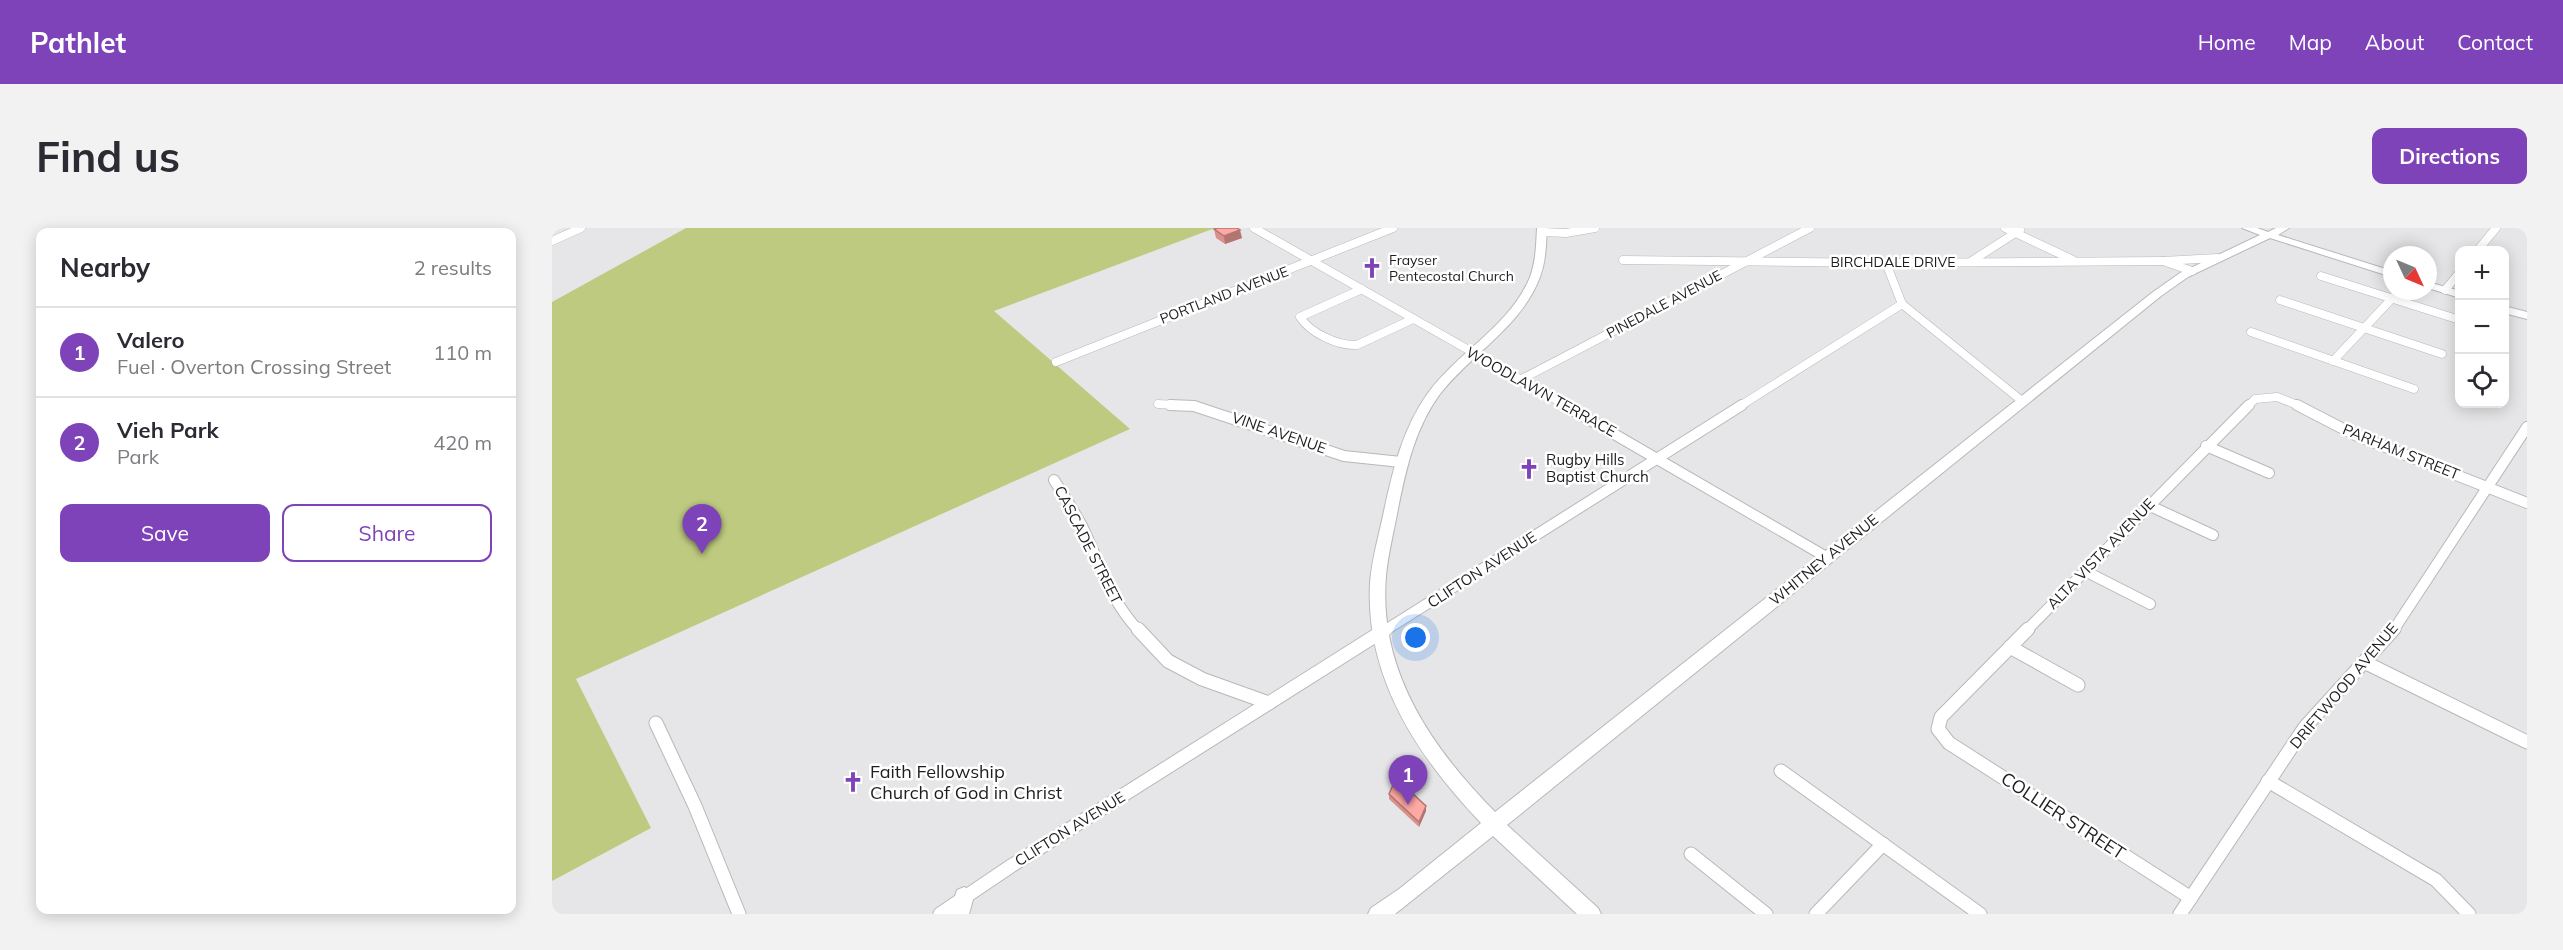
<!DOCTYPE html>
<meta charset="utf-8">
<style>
body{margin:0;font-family:Mulish,sans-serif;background:#f2f2f3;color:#2b2b33}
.controls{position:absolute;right:18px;top:18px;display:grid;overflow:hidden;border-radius:12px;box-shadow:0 3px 15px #0003}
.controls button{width:54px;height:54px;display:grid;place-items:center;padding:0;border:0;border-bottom:2px solid #e1e1e2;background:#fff;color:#2b2b33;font:30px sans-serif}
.compass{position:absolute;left:1831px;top:18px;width:54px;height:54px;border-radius:50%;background:#fff;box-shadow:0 3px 15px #0003;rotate:134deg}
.you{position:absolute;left:864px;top:410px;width:21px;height:21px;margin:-15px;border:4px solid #fff;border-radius:50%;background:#1a73e8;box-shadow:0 0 0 9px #1a73e833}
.badge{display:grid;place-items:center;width:39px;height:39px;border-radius:50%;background:#7f43b9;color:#fff;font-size:20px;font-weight:700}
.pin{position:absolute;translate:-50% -50px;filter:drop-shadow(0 2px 3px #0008)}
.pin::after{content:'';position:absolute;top:32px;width:21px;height:18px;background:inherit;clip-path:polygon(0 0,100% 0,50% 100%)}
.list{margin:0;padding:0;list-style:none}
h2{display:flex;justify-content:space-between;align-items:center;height:78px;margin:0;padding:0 24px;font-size:26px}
h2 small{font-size:20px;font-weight:400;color:#7c7c81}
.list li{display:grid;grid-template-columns:39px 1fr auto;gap:18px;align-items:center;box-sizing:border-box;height:90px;padding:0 24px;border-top:2px solid #e1e1e2}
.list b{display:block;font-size:22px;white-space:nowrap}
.list p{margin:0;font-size:20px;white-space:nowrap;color:#7c7c81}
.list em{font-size:20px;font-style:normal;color:#7c7c81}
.actions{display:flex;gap:12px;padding:18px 24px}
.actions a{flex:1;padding:14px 0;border:2px solid #7f43b9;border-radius:12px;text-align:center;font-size:21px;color:#7f43b9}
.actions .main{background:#7f43b9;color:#fff}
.icon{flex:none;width:33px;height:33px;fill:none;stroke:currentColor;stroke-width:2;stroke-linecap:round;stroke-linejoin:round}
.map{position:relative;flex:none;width:1975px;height:686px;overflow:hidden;border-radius:12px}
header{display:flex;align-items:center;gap:36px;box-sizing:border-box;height:84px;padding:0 30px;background:#7f43b9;color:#fff}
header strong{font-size:28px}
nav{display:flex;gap:33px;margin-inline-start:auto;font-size:21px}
.intro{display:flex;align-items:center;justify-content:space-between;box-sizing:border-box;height:144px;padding:0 36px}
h1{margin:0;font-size:42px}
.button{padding:15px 27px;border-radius:12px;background:#7f43b9;color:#fff;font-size:21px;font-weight:700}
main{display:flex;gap:36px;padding:0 36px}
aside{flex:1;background:#fff;border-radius:12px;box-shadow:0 3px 15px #0003}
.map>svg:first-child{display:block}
.green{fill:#bdca7f}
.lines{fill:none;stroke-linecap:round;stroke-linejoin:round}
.street-far2-casing{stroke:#b8b8ba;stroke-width:9}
.street-far1-casing{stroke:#b8b8ba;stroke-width:12}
.street-casing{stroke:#b8b8ba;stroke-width:15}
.secondary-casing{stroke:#b8b8ba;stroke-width:2}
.street-far2{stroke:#fff;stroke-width:8}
.street-far1{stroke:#fff;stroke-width:10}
.street{stroke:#fff;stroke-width:13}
.secondary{fill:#fff;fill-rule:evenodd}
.wall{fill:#da918c}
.shaded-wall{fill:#b27672}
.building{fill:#fea9a3;stroke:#b27672;stroke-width:1.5}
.labels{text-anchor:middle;stroke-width:5;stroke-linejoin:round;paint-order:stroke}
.far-poi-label{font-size:14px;fill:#1e1e1f;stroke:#fff;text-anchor:start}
.far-street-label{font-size:14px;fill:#1e1e1f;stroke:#fff}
.street-label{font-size:15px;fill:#1e1e1f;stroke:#fff}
.poi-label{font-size:15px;fill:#1e1e1f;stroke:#fff;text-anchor:start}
.near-poi-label{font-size:18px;fill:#1e1e1f;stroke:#fff;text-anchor:start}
.near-street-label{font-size:18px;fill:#1e1e1f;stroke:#fff}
</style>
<header>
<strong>Pathlet</strong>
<nav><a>Home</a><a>Map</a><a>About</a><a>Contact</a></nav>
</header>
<div class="intro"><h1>Find us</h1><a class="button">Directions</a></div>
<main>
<aside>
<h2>Nearby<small>2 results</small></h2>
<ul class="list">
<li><span class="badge">1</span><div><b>Valero</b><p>Fuel · Overton Crossing Street</p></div><em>110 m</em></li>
<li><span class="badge">2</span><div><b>Vieh Park</b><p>Park</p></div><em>420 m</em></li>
</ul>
<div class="actions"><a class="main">Save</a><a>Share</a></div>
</aside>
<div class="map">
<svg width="1975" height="686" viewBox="0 0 1975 686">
<rect width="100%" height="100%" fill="#e6e6e8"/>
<path class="green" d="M134,0H663L442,83L578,201L24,451L99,600L0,653V74Z"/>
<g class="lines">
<g class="street-far2-casing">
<g id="street-far2">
<path d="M702,0L1015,178"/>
<path d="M1453,0L1521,32"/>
<path d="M990,4L1014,5L1043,0"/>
<path d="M0,13L29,0"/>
<path d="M1926,22L1944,0"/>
<path d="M1071,32L1334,35L1611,33"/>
<path d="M1418,34L1468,2"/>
<path d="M1334,35L1350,76L1470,173"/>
<path d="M1640,43L1611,33L1665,30"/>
<path d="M1769,48L1908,92"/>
<path d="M810,61L748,89C758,105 786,118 805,117L861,91"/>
<path d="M1893,62L1908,44"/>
<path d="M1728,72L1890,126"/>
<path d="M1699,104L1862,161"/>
<path d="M1781,133L1847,63"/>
<path d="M504,134L841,0"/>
<path d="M968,152L1258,0"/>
<path d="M606,176L643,178"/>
<path d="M1188,178L1350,76"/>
<path d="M1696,178L1703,171L1725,169L1748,178"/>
</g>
</g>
<g class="street-far1-casing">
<g id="street-far1">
<path d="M618,177L642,178L792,228L849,234"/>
<path d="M1012,177L1276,330"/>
<path d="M1745,177L1803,207L1975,275"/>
<path d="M1654,218L1717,245"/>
<path d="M502,252C512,268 523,284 531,300C549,338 557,371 587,403"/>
<path d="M1596,277L1661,307"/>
<path d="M1533,343L1598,376"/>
<path d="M832,403L1190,177"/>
<path d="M1474,403L1697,177"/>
<path d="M1841,403L1975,199"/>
</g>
</g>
<g class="street-casing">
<g id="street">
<path d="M586,401L616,433L650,451L717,475"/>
<path d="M1476,401L1389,489L1386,501L1397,515L1639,670"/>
<path d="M1458,419L1526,457"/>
<path d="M1812,434L1975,514"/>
<path d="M104,495L143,578L187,686"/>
<path d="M1229,543L1428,686"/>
<path d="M1716,553L1884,652L1917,686"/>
<path d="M1139,626L1214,686"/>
<path d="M388,686L459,638L834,401"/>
<path d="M1264,686L1331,616"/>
<path d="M1628,686L1753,499L1842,401"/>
</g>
</g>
<g class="secondary-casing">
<g id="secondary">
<path d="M985,0H995C994,17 994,33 988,49C970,98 919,126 888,166C863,200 854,241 846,281C842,303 836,326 834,348C826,443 880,520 943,584L1601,64L1628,45L1708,7L1690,0H1705L1716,4L1724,0H1737L1726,7L1840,43V49L1718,10L1636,49L1609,68L955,597L1046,680L1049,686H1025L941,608L843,686H816L819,680L847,661L929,595C866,529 813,450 818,355C820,330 827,307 832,283C841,241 851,200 876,165C906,124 959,97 978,49C984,33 984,17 985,0Z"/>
<path d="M1876,54L1908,63V70L1876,60Z"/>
<path d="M1952,78L1975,84V91L1952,85Z"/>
<path d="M412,659L419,662L422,668L417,686H397L405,662Z"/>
</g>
</g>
<use href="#street-far2" class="street-far2"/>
<use href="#street-far1" class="street-far1"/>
<use href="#street" class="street"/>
<use href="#secondary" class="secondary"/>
</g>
<g class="wall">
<path d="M662,1L690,10L673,16L664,10Z"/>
<path d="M837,566L874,578V583L867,599L837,571Z"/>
</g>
<g class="shaded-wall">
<path d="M688,2L690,10L673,16L672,8Z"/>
<path d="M874,578V583L867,599V594Z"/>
</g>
<g class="building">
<path d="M666,0H685L688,2L672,8L662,1Z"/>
<path d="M844,550L874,578L867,594L837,566Z"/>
</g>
<defs>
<g id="church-bare" transform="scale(1.62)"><path d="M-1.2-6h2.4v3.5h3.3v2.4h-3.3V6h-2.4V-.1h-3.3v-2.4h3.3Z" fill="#7f43b9" stroke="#fff" stroke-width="2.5" paint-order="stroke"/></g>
</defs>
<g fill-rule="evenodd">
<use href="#church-bare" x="820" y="40"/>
<use href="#church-bare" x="977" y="241"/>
<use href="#church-bare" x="301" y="554"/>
</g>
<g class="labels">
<g class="far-poi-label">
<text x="837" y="37">Frayser<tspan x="837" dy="16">Pentecostal Church</tspan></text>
</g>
<g class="far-street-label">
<text x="1341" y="39">BIRCHDALE DRIVE</text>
<text transform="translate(672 67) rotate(-21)" y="5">PORTLAND AVENUE</text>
<text transform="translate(1112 76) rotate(-28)" y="5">PINEDALE AVENUE</text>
</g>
<g class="street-label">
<text transform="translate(989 164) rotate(29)" y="5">WOODLAWN TERRACE</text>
<text transform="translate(727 205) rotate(19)" y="5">VINE AVENUE</text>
<text transform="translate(1849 224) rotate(22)" y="5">PARHAM STREET</text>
<text transform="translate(536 317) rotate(63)" y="5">CASCADE STREET</text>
<text transform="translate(1549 326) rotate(-46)" y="5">ALTA VISTA AVENUE</text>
<text transform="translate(1272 332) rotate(-39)" y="5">WHITNEY AVENUE</text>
<text transform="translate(930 342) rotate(-33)" y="5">CLIFTON AVENUE</text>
<text transform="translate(1792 458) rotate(-50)" y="5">DRIFTWOOD AVENUE</text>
<text transform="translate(518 601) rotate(-32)" y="5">CLIFTON AVENUE</text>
</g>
<g class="poi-label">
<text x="994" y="237">Rugby Hills<tspan x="994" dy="17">Baptist Church</tspan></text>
</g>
<g class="near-poi-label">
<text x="318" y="550">Faith Fellowship<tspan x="318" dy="21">Church of God in Christ</tspan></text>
</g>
<g class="near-street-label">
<text transform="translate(1511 588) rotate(33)" y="6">COLLIER STREET</text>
</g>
</g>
</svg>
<div class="controls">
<button>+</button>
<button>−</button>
<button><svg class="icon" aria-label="locate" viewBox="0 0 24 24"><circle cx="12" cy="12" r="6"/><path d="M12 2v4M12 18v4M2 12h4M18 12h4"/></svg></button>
</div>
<svg class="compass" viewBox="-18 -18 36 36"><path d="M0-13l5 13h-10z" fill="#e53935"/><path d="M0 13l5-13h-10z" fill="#7c7c81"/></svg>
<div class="you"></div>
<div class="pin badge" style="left:856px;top:577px">1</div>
<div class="pin badge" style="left:150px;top:326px">2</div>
</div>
</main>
